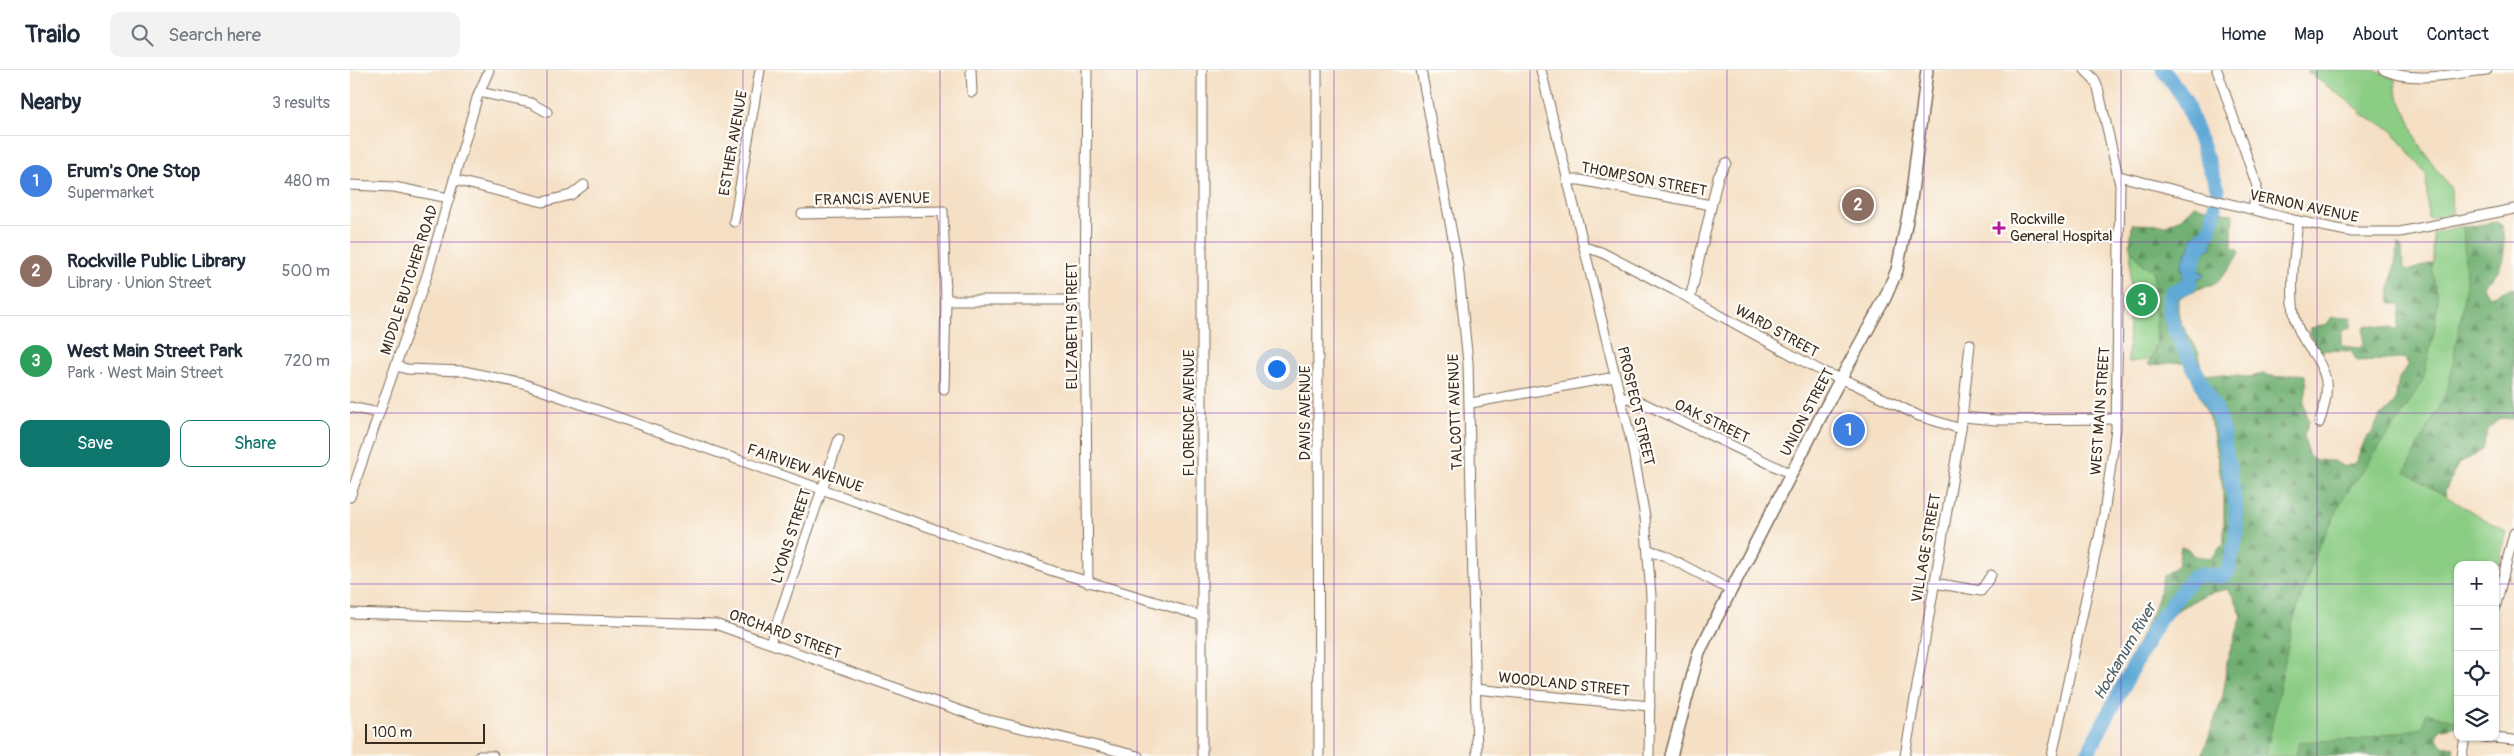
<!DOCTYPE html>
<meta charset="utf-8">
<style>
body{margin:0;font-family:Pangolin,sans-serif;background:#f2f2f3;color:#1f2937}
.controls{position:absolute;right:15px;bottom:15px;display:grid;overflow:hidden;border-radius:10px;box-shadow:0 1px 4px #0004}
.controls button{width:45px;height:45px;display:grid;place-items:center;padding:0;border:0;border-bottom:1px solid #e0e1e3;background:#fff;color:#1f2937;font:25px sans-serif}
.scale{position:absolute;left:15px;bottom:12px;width:120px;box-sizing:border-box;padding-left:5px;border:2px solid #3b2a1e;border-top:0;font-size:14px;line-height:18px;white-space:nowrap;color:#3b2a1e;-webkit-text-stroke:4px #fdfcf7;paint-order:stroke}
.you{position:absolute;left:926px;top:298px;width:18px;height:18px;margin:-12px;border:4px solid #fff;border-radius:50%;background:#1a73e8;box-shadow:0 0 0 8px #1a73e833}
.badge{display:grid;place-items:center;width:32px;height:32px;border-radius:50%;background:#0f766e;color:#fff;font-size:16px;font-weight:700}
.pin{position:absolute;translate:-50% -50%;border:2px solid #fff;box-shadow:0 1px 5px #0006}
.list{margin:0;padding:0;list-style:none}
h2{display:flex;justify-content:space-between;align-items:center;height:65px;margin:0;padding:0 20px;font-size:21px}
h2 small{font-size:16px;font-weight:400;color:#747a83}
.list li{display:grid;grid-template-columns:32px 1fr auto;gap:15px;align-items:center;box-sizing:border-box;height:90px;padding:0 20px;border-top:1px solid #e0e1e3}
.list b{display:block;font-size:19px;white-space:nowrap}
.list p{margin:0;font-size:16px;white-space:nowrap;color:#747a83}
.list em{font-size:16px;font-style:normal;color:#747a83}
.actions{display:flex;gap:10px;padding:15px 20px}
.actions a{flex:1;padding:11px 0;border:1px solid #0f766e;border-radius:10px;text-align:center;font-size:18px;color:#0f766e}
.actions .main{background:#0f766e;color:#fff}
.icon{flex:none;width:28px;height:28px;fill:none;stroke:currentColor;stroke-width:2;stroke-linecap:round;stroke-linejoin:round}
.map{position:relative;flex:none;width:2164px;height:686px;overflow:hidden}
header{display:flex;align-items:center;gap:30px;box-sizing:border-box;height:70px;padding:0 25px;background:#fff;border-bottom:1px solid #e0e1e3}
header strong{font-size:24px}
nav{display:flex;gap:28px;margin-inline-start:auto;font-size:18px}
.search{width:350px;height:45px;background:#f2f2f3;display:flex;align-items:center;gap:12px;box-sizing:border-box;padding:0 18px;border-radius:10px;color:#747a83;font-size:19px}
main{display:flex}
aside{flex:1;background:#fff}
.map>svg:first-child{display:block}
.forest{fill:url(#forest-firs);stroke:#566d48;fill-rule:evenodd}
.park{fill:#8ccd85;stroke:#647c52}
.water{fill:#5fa9d7;stroke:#4d6a7a}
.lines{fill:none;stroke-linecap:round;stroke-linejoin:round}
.river{stroke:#5fa9d7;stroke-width:15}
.minor-casing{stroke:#7c6a58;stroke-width:11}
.major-casing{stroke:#7c6a58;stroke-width:14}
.minor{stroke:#fff;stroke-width:9}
.major{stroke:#fff;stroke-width:11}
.grid{fill:none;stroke:#7b2cbf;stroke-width:1;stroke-opacity:0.55}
.poi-dot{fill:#b5179e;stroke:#fdfcf7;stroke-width:2}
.labels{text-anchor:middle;stroke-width:4.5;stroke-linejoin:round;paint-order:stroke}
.street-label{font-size:15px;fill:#3b2a1e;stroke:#fdfcf7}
.poi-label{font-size:15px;fill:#3b2a1e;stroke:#fdfcf7;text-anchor:start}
.water-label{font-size:16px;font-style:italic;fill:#495d68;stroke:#fdfcf7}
</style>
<header>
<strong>Trailo</strong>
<div class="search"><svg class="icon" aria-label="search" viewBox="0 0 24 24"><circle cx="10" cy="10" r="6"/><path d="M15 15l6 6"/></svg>Search here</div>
<nav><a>Home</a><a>Map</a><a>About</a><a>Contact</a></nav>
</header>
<main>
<aside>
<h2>Nearby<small>3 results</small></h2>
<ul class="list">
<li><span class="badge" style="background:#3f7fe0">1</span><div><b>Erum's One Stop</b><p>Supermarket</p></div><em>480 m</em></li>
<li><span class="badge" style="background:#8d6e63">2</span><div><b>Rockville Public Library</b><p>Library · Union Street</p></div><em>500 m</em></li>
<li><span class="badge" style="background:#2e9e5b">3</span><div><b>West Main Street Park</b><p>Park · West Main Street</p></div><em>720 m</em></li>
</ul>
<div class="actions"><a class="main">Save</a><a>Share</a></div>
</aside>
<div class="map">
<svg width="2164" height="686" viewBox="0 0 2164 686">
<defs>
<pattern id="forest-firs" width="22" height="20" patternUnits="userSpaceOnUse" patternTransform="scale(1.25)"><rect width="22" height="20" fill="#71b072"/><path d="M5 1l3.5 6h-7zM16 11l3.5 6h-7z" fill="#5e8f5d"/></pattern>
</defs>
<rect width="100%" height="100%" fill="#fdfcf7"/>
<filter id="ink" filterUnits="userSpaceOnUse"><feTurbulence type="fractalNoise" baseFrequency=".02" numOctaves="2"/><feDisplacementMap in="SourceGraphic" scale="10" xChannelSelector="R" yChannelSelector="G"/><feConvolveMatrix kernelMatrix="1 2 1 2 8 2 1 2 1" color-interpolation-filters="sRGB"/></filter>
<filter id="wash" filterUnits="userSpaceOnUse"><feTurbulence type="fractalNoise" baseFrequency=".0096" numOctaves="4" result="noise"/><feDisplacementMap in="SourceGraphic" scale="20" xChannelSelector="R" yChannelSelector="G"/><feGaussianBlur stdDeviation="1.12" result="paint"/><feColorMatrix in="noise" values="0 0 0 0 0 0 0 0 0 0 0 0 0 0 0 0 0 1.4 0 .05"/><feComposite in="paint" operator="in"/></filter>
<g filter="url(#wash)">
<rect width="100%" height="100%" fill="#f5e0c5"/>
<path class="forest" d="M1844,135L1883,144L1882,178H1887L1890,182C1887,190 1869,213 1861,215C1850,218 1837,223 1828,229C1826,259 1840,261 1849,284C1851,290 1850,297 1851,303L1898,307L1914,304L1926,307L1947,304L1955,305L1957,315L1954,334L1959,352L1954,366L1958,385L1966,390L1984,391L1994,397L2005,393L2016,368L2022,363L2030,346L2039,340L2045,332L2049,308L2059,294L2055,288C2038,291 2023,290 2007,291L2001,281L1977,280L1968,282L1959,263L1961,258L1977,254L1982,247L2002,248L2001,257L1991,262V273L1994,276L2009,278L2013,275L2014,258L2017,255L2048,259L2051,234H2041C2035,225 2048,188 2048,174L2052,178L2053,197L2057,201L2086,192L2088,163L2091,161L2146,152L2152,155C2154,176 2158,188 2144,206C2140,211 2135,209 2133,217L2139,226L2164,218V349L2150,348L2145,352L2137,362L2132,379L2125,385L2108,394L2095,421L2096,427L2153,477L2145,505V495H2108V653L2106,656L2094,659L2090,658L2086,667L2092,675L2104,677L2103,683L2091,686H1852L1873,626L1877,590L1892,546L1885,529L1878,519L1856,524L1822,543H1809L1786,589L1781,595H1778L1808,529L1813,506L1828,495L1831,476L1838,479L1844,486L1861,488L1874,473V424L1861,352L1836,294L1826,292L1800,296L1798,294L1804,284L1807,272L1803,200L1792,194L1780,179L1782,154L1816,155L1831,148ZM1861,158L1860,172L1863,176L1850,184L1849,201L1853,202L1852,208L1831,214L1834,203L1831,196L1833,189L1839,178Z"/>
<g class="park">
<path d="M1956,0H2024L2046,10L2045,19L2060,51L2068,73L2101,119L2102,144L2078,148L2076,104L2041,59L2010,44L2011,41C1993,26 1974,15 1956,0Z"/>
<path d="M2113,156L2116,213L2100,310L2095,325L2055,402L2156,462L2145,507V495H2108V651L2076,643L2073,658L2008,669L1949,672L1946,686H1916L1942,555L1965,485L1994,427L2048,351L2073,310L2084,262L2088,231L2083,205V163Z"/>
<path d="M1781,181L1787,186L1792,194L1803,200L1807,272L1800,290L1778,292Z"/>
</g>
<path class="water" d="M1854,156L1861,157L1860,172L1863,177L1850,184L1849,201L1854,203L1852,208L1831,214L1834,203L1831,195L1833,189L1839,180L1842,168Z"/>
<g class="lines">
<path class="river" d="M1736,686L1806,554L1842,508L1851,505L1871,506L1878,502L1886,467V437L1870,349L1826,262C1821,250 1816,234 1822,222L1839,215L1845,184L1858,164L1863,150L1868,119L1834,28L1813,0"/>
</g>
</g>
<g filter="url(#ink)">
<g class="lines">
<g class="minor-casing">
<g id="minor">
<path d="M621,0L622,22"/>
<path d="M737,0L735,230L738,513"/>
<path d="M967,0L969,686"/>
<path d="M1071,0L1108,195L1118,292L1127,686"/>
<path d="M1191,0L1282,375L1295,447L1301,526L1299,686"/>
<path d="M1867,0L1907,116L1903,139"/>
<path d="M2034,0C2064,14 2105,3 2137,0"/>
<path d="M129,22L181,33L197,42"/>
<path d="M1769,106L1948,151L2002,162H2050L2164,139"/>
<path d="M104,110L193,132L221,125L234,115"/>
<path d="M1217,110H1230L1361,135"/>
<path d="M0,115L44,117L99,128"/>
<path d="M452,144L593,141L596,230L594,319"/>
<path d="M1948,151C1945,181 1940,213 1944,243C1952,290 1993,289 1969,353"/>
<path d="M384,152L410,0"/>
<path d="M1234,177L1251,182L1324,220L1473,302L1502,313L1569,346L1611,359"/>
<path d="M1340,229L1368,107L1376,93"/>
<path d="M596,230H735"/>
<path d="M46,296L57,299L114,301L174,314L703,501L852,546"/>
<path d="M1270,326L1291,332L1441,404"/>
<path d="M1121,333L1265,307"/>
<path d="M0,337L29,343"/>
<path d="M1613,347L1646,350L1766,349"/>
<path d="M0,427L77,205L127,28L139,0"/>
<path d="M1299,480L1314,485L1380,520"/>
<path d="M1584,513L1631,521L1641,505"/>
<path d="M2145,539L2164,463"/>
<path d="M0,543L365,554L631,648L788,686"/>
<path d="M420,573L489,369"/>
<path d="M1125,619L1300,636"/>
<path d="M2133,667L2164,670"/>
<path d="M129,686H143"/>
<path d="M852,686V0"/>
<path d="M1555,686L1611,359L1620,274"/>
<path d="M1702,686L1754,444L1766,359L1770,115L1748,18L1744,9L1735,0"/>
<path d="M2112,686L2115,667"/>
</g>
</g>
<g class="major-casing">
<path id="major" d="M1321,686L1349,582L1484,321L1535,228L1547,200L1561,130L1577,0"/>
</g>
<use href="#minor" class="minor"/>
<use href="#major" class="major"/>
</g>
</g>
<path class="grid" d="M197,0V686M393,0V686M590,0V686M787,0V686M984,0V686M1180,0V686M1377,0V686M1574,0V686M1771,0V686M1967,0V686M0,172H2164M0,343H2164M0,514H2108M2145,514H2164"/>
<path class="poi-dot" d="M1646.5 150.5h5v5h5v5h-5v5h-5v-5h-5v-5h5z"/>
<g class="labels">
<g class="street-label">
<text transform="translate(383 73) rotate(-80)" y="5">ESTHER AVENUE</text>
<text transform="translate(1294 109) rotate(11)" y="5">THOMPSON STREET</text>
<text transform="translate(522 129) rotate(-1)" y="5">FRANCIS AVENUE</text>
<text transform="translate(1954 136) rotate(12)" y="5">VERNON AVENUE</text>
<text transform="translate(59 210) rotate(-72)" y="5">MIDDLE BUTCHER ROAD</text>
<text transform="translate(722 256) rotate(-90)" y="5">ELIZABETH STREET</text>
<text transform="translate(1427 261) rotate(29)" y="5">WARD STREET</text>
<text transform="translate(1286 336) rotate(77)" y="5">PROSPECT STREET</text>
<text transform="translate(1750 341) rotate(-86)" y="5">WEST MAIN STREET</text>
<text transform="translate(1105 342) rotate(-92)" y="5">TALCOTT AVENUE</text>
<text transform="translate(1457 342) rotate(-62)" y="5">UNION STREET</text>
<text transform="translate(839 343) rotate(-90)" y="5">FLORENCE AVENUE</text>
<text transform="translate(955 343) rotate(-90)" y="5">DAVIS AVENUE</text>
<text transform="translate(1362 351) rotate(26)" y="5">OAK STREET</text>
<text transform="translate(455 398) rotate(19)" y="5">FAIRVIEW AVENUE</text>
<text transform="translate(441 466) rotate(-72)" y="5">LYONS STREET</text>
<text transform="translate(1576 478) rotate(-80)" y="5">VILLAGE STREET</text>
<text transform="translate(435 564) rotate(20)" y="5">ORCHARD STREET</text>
<text transform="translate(1214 614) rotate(6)" y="5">WOODLAND STREET</text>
</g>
<g class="poi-label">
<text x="1660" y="154">Rockville<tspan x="1660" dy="17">General Hospital</tspan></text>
</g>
<g class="water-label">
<text transform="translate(1774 581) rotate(-60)" y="6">Hockanum River</text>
</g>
</g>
</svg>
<div class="controls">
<button>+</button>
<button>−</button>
<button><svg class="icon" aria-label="locate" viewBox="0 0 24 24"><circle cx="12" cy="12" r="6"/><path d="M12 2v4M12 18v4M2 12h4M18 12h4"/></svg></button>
<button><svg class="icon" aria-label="layers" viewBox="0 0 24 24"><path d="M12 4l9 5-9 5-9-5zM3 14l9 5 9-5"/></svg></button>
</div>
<div class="scale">100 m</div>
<div class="you"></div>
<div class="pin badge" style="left:1499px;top:360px;background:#3f7fe0">1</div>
<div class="pin badge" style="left:1508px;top:135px;background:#8d6e63">2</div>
<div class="pin badge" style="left:1792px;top:230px;background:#2e9e5b">3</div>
</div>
</main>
